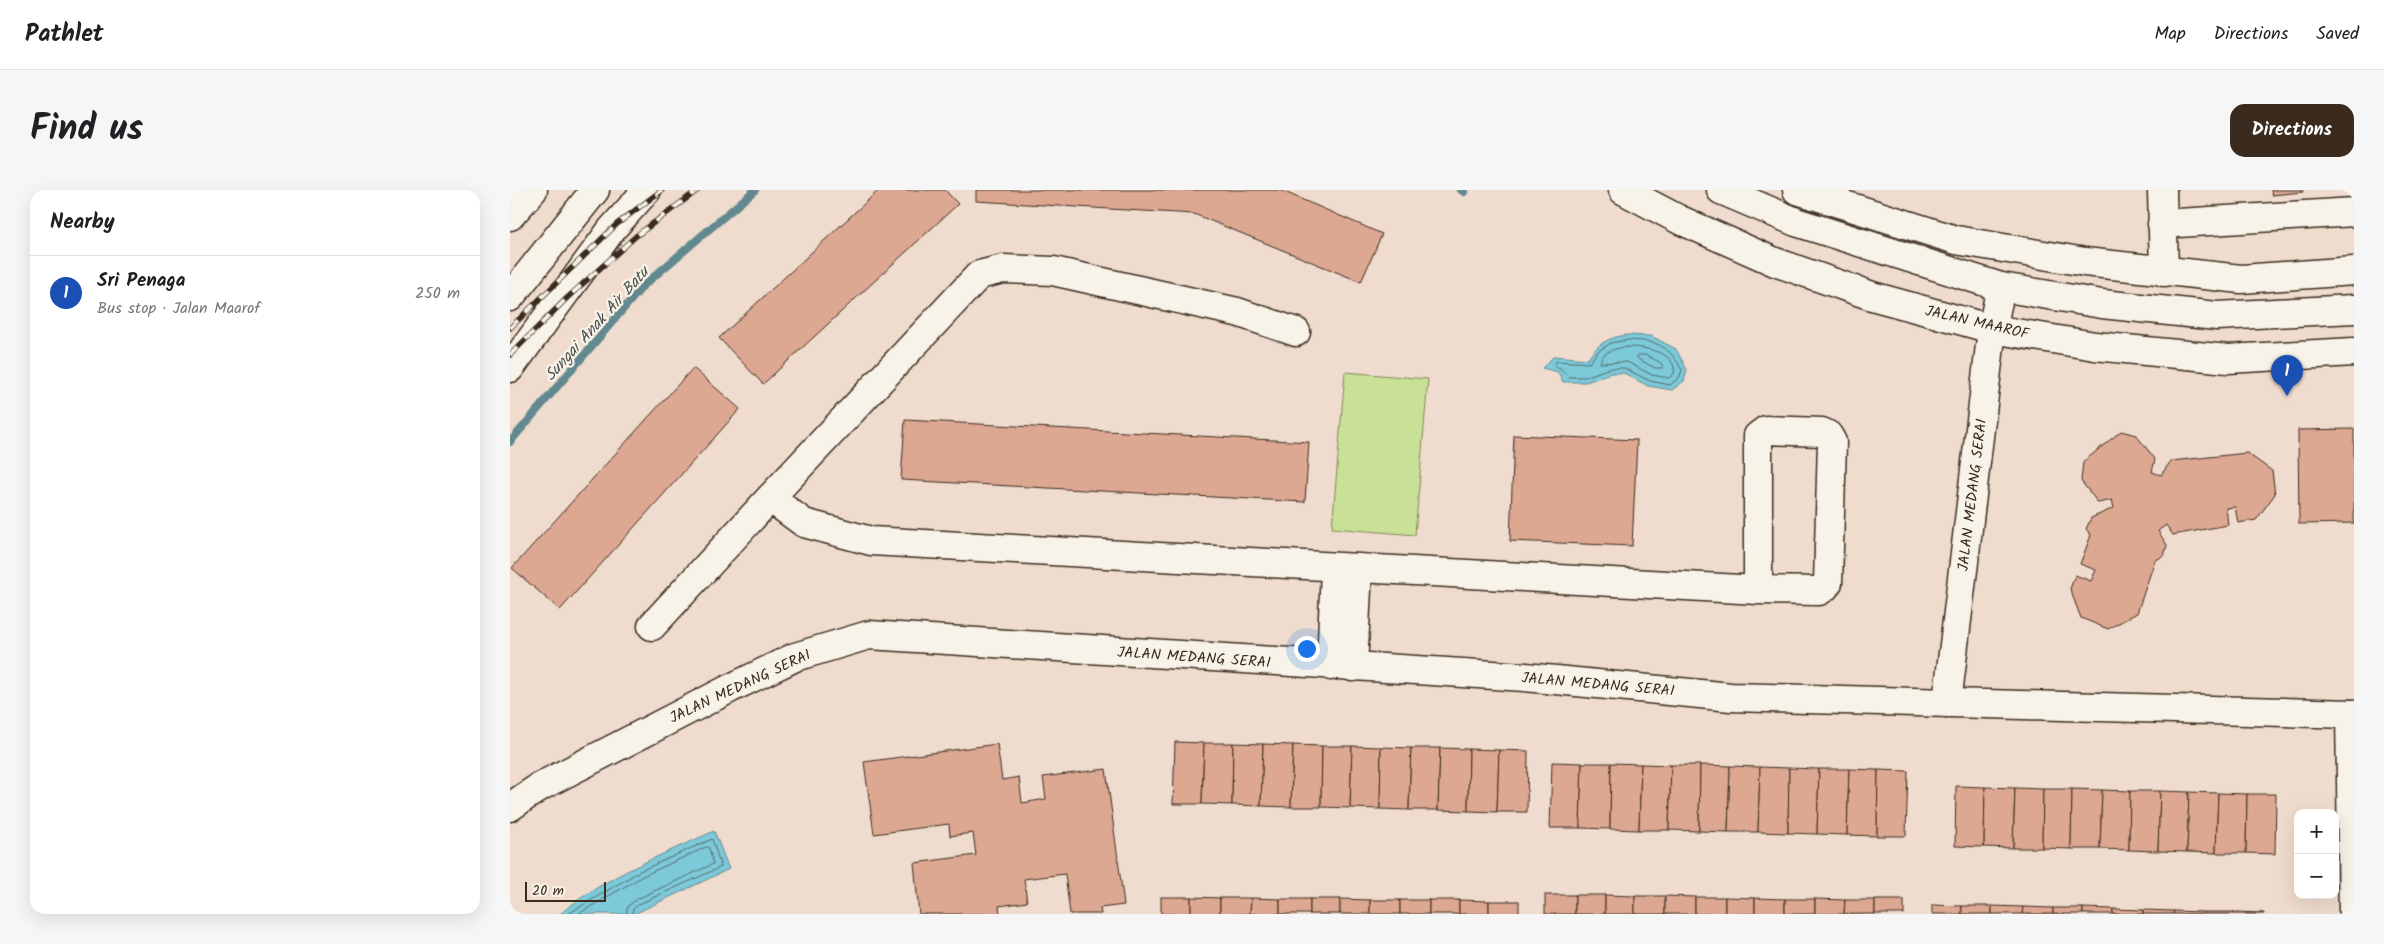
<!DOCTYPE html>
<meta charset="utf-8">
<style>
body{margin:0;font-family:Kalam,sans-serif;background:#f6f6f6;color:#202124}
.controls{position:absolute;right:15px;bottom:15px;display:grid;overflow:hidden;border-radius:10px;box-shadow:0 5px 20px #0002}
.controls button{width:45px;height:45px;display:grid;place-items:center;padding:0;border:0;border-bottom:1px solid #e0e0e0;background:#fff;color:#202124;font:25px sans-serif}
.scale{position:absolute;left:15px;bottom:12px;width:81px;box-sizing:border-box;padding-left:5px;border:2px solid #3b2a1e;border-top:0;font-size:14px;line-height:18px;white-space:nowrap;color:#3b2a1e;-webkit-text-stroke:4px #f7f3e8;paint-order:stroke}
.you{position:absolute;left:796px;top:458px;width:18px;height:18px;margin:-12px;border:4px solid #fff;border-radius:50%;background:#1a73e8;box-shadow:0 0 0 8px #1a73e833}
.badge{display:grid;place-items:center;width:32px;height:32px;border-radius:50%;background:#3b2a1e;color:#fff;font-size:16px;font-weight:700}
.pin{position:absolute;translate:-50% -41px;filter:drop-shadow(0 1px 2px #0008)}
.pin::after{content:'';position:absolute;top:26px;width:18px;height:15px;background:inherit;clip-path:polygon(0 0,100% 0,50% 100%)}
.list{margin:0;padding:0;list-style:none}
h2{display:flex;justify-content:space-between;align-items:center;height:65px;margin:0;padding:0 20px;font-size:21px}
h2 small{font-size:16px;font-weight:400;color:#757577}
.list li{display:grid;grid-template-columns:32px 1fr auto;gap:15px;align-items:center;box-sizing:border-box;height:75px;padding:0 20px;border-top:1px solid #e0e0e0}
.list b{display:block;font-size:19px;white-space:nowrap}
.list p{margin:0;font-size:16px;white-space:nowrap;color:#757577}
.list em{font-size:16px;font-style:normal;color:#757577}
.map{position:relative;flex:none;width:1844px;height:724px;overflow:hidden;border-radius:15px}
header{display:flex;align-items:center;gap:30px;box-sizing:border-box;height:70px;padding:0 25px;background:#fff;border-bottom:1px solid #e0e0e0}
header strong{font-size:24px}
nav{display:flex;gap:28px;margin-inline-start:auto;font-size:18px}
.intro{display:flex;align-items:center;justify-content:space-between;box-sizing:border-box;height:120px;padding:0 30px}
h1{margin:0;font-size:35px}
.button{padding:12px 22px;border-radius:15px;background:#3b2a1e;color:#fff;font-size:18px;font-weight:700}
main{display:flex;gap:30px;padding:0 30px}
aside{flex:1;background:#fff;border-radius:15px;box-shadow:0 5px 20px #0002}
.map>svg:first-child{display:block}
.green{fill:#c9e197;stroke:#82865a}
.water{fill:#7cc9da;stroke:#62898f}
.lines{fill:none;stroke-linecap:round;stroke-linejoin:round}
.shore{stroke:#556a69;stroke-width:1}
.stream{stroke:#62898f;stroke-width:8}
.building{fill:#dda892;stroke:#3b2a1e}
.minor-casing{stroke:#3b2a1e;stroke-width:31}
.major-casing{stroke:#3b2a1e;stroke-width:31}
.highway-casing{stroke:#3b2a1e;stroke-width:31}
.minor{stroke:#f7f3e8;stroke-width:28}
.major{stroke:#f7f3e8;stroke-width:28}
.highway{stroke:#f7f3e8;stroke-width:28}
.rail-casing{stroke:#3b2a1e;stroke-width:5.5}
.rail{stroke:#f7f3e8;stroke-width:4;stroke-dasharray:11;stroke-linecap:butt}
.labels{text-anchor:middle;stroke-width:4.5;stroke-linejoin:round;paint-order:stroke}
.street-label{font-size:15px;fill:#3b2a1e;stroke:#f7f3e8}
.water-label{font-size:16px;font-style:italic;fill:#4b524d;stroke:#f7f3e8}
</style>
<header>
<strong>Pathlet</strong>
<nav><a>Map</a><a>Directions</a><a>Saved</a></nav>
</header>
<div class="intro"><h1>Find us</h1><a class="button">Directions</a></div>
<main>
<aside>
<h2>Nearby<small></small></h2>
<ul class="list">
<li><span class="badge" style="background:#1a4fb4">1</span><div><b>Sri Penaga</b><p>Bus stop · Jalan Maarof</p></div><em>250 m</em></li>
</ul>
</aside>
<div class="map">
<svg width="1844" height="724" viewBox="0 0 1844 724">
<rect width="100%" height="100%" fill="#efdcce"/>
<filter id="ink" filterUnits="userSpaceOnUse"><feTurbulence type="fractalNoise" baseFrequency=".02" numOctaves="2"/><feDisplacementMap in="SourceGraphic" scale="10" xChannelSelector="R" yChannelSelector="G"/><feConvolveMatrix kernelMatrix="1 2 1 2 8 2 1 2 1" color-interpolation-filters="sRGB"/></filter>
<g filter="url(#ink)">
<path class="green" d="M835,182L918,189L905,345L822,338Z"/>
<g class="water">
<path d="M1116,145L1141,146L1166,159L1177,180L1174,191L1162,200L1138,196L1114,183H1101L1076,192H1053L1048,182L1032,178L1044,166L1078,169C1088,153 1098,148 1116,145Z"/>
<path d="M204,641L219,679L124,724H50C94,687 152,665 204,641Z"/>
</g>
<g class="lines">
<g class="shore">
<path d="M1117,150C1146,151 1157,153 1172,180L1169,188L1160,195L1140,191L1114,178H1100L1075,187H1058L1051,179L1044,175L1047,171L1079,173L1088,161L1101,153Z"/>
<path d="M1117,157C1132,157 1168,161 1164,184L1159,188L1142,185L1117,172L1090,173C1092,161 1106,158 1117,157Z"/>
<path d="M1129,165H1136L1151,173L1154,178H1145L1128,169L1127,167Z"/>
<path d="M58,724L130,681L202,649L211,677L129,714L123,719L122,724"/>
<path d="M68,724L133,686L196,657L199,658L203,674L127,709L118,716L116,724"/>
</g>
<g class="stream">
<path d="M951,0L954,2"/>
<path d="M0,252L133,96L245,0"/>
</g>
</g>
<g class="building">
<path d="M369,0H435L448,14L253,194L209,148Z"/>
<path d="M466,0H770L872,44L851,92L684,24L466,11Z"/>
<path d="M1761,0H1793V2L1762,5Z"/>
<path d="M183,178L230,219L50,420L2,378Z"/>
<path d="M395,230L799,252L795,312L391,290Z"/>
<path d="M1844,239V333L1789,334L1788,240Z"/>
<path d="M1611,241L1626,245L1645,269L1642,282L1651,285L1661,271L1737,263L1762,281L1765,304L1746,330L1728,333L1725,317L1716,318L1718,335L1663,345L1656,335L1648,341L1657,355L1654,366L1645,370L1627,423L1598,439L1571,428L1560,399L1565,385L1581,391L1586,380L1570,374L1581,345L1576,339L1581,328L1604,318L1602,310L1588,313L1571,291L1573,272Z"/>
<path d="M1004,245L1127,250L1122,356L1000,351Z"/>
<path d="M665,552L694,553L692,614H663Z"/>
<path d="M694,553H723L722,615L692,614Z"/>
<path d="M723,553L753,554L751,616L722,615Z"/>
<path d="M487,554L492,590L509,587L512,613L536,609L533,587L596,579L614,715L590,718L591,724H560L555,684L514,689L517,712L489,716L490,724H409L404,673L466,665L463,643L440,646L439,634L364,644L354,572Z"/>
<path d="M753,554L783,555L781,617L751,616Z"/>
<path d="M783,555L812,556L811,617H781Z"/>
<path d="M812,556H842L840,618L811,617Z"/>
<path d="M842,556L871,557L870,619L840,618Z"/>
<path d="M871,557L901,558L899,620L870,619Z"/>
<path d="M901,558H930L928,620H899Z"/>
<path d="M930,558L959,559L958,621L928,620Z"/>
<path d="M959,559L989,560L987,622L958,621Z"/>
<path d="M989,560L1018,561L1017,622H987Z"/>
<path d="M1042,572L1072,573L1070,638H1040Z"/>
<path d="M1072,573H1101L1100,639L1070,638Z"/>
<path d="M1101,573L1131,574L1129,640L1100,639Z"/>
<path d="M1131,574L1161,575L1159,640H1129Z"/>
<path d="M1161,575H1190L1189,641L1159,640Z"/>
<path d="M1190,575L1220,576L1218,642L1189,641Z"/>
<path d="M1220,576L1250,577L1248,642H1218Z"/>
<path d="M1250,577L1279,578L1278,643L1248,642Z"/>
<path d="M1279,578L1309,579L1307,644L1278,643Z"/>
<path d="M1309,579H1339L1337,645L1307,644Z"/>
<path d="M1339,579L1368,580L1367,646L1337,645Z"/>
<path d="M1368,580L1398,581L1396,646H1367Z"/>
<path d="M1446,596L1475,597L1474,657L1445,656Z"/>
<path d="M1475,597L1505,598L1503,658L1474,657Z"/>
<path d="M1505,598L1533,599L1532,658H1503Z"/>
<path d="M1533,599H1562L1561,659L1532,658Z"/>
<path d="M1562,599L1592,600L1590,659H1561Z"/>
<path d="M1592,600L1620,601L1619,660L1590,659Z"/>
<path d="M1620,601H1650L1648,661L1619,660Z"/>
<path d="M1650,601L1679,602L1677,662L1648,661Z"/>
<path d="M1679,602L1708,603L1706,663L1677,662Z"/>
<path d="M1708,603L1737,604L1736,663H1706Z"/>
<path d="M1737,604H1766L1765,664L1736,663Z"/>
<rect x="1035" y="705" width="30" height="19"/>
<rect x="1065" y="705" width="30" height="19"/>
<path d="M1095,705L1125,706V724H1095Z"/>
<rect x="1125" y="706" width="30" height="18"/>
<path d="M1155,706L1185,707V724H1155Z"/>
<rect x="651" y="707" width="30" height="17"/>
<path d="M681,707L710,708V724H681Z"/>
<rect x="1185" y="707" width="30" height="17"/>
<path d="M1215,707L1245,708V724H1215Z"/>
<path d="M710,708H741L740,724H710Z"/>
<path d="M741,708L770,709V724H740Z"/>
<path d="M1245,708L1275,709V724H1245Z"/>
<rect x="770" y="709" width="30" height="15"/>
<rect x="800" y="709" width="30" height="15"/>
<path d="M830,709L860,710V724H830Z"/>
<rect x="1275" y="709" width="30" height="15"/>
<path d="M1305,709L1335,710L1334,724H1305Z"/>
<rect x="860" y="710" width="30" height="14"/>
<rect x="890" y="710" width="29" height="14"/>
<rect x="919" y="710" width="30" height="14"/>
<path d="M949,710L979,711V724H949Z"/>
<path d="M1335,710H1365V724H1334Z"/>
<rect x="1365" y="710" width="29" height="14"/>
<rect x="979" y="711" width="30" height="13"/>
<path d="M1422,715L1452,716V724H1422Z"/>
<rect x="1452" y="716" width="30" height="8"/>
<path d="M1482,716L1513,717L1512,724H1482Z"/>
<path d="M1513,717L1543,718V724H1512Z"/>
<rect x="1543" y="718" width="30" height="6"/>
<path d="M1573,718L1603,719V724H1573Z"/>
<path d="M1603,719L1633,720V724H1603Z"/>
<path d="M1633,720L1664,721L1663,724H1633Z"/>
<path d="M1664,721L1694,722V724H1663Z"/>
<rect x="1694" y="722" width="30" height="2"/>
<path d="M1724,722L1754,723V724H1724Z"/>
</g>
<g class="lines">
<g class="minor-casing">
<g id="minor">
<path d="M1287,0L1446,50L1575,72L1731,89L1844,81"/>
<path d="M1652,0L1654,82"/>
<path d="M1652,34L1844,22"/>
<path d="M786,142L727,122L543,81L493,79L469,85L260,308L294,333L361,351L1248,400L1309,401L1314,398L1318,393L1322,252L1318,245L1312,242L1256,240L1248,246V400"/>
<path d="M142,436L260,308"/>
<path d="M821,476L825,378"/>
<path d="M843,477L848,379"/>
<path d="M1437,513L1482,139L1491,97"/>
<path d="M1840,524L1843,724"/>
<path d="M0,617L31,596L221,498L285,467L359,445L1015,487L1221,507L1844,524"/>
</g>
</g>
<g class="major-casing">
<g id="major">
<path d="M1113,0L1168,29L1265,72L1362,106L1482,139L1585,156L1718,169L1844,162"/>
<path d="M1211,0L1286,32L1491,97L1592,114L1707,126L1844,119"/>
</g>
</g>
<g class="highway-casing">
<g id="highway">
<path d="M0,26L23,0"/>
<path d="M0,107L85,0"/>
<path d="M0,178L102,39L137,0"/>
</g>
</g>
<use href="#minor" class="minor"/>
<use href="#major" class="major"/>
<use href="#highway" class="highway"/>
<g class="rail-casing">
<g id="rail">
<path d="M0,138L107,34L152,0"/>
<path d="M0,165L57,108L126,46L188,0"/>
</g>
</g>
<use href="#rail" class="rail"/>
</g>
</g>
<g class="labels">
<g class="street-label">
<text transform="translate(1467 132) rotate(13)" y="5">JALAN MAAROF</text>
<text transform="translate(1462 305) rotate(-83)" y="5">JALAN MEDANG SERAI</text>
<text transform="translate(684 467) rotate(4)" y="5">JALAN MEDANG SERAI</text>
<text transform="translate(1088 494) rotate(5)" y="5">JALAN MEDANG SERAI</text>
<text transform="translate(230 496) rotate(-25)" y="5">JALAN MEDANG SERAI</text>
</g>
<g class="water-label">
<text transform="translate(86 133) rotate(-48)" y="6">Sungai Anak Air Batu</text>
</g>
</g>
</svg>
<div class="controls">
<button>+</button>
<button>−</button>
</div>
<div class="scale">20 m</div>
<div class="you"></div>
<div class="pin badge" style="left:1777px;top:206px;background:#1a4fb4">1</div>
</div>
</main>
